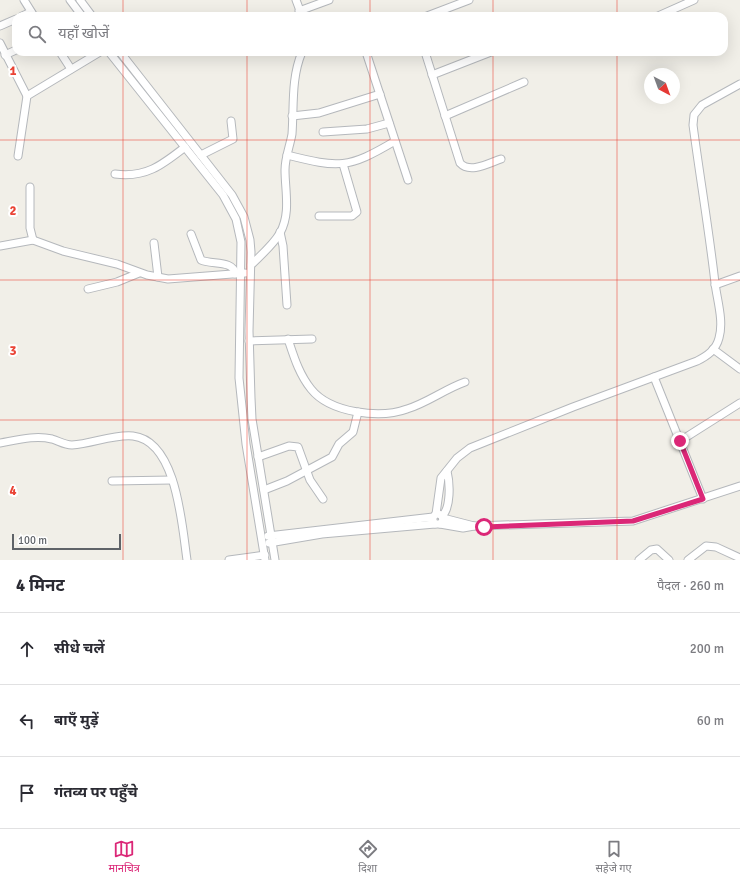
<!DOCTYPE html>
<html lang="hi">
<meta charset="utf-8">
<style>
body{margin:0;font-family:Signika,"Noto Sans Devanagari",sans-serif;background:#f7f7f7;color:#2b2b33}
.compass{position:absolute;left:644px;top:68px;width:36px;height:36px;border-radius:50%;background:#fff;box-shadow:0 4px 16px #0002;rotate:139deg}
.scale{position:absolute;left:12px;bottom:10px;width:109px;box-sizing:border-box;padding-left:4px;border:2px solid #5f6368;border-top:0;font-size:11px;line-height:14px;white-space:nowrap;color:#5f6368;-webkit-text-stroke:3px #fff;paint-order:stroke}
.stop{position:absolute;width:12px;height:12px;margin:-9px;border:3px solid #db2777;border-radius:50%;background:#fff}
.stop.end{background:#db2777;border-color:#fff;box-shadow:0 1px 4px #0008}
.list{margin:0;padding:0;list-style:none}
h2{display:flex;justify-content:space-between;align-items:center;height:52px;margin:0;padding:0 16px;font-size:17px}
h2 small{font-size:13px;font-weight:400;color:#7c7c81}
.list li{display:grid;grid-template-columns:26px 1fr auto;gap:12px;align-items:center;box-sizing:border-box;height:72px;padding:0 16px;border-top:1px solid #e1e1e2}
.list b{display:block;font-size:15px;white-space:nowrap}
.list em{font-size:13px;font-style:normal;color:#7c7c81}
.icon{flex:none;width:22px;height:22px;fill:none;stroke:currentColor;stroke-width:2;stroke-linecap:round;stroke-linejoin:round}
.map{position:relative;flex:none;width:740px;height:560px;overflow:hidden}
.search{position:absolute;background:#fff;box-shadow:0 4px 16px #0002;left:12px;right:12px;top:12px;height:44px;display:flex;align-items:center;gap:10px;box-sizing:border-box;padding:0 14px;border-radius:12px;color:#7c7c81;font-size:15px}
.sheet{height:268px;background:#fff}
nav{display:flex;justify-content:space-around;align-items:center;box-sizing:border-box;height:56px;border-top:1px solid #e1e1e2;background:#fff;font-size:11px;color:#7c7c81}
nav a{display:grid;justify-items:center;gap:2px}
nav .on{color:#db2777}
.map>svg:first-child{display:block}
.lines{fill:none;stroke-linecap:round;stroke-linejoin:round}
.minor-casing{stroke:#b5b8bc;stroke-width:9}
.minor{stroke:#fff;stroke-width:7}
.route{stroke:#db2777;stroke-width:5}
.grid{fill:none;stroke:#ea4335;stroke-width:1;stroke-opacity:0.55}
.grid-label{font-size:13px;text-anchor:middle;font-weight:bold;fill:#ea4335;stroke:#fff;stroke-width:4;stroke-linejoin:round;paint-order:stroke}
</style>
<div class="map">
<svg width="740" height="560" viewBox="0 0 740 560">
<rect width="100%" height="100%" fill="#f1efe8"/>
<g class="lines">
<g class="minor-casing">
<g id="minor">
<path d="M24,0L34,16"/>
<path d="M70,0L82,16"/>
<path d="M80,0L92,16"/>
<path d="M296,0L302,16"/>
<path d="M299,11L329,0"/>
<path d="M22,16L31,12"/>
<path d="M427,16L469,0"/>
<path d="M658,16L694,0"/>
<path d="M0,26L16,19"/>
<path d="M0,43L27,96"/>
<path d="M60,52L71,69"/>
<path d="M109,52L223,195L236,219L241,242L239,378L246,444L265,560"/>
<path d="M120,52L232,195L244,217L250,240L251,252L249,331L251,398L252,419L275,560"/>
<path d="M366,52L408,180"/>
<path d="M425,52L460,163C470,174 489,163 501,159"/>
<path d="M5,55L16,50"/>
<path d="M432,75L491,52"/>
<path d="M292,116L319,113L380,94"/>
<path d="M445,116L524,82"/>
<path d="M323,132L367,129L389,123"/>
<path d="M201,155L233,139L231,121"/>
<path d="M287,155C339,168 348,169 395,141"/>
<path d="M18,156L27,96L100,52"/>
<path d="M115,174C146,178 162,165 185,147"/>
<path d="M30,187V228L33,240"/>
<path d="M319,216H352L357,212L343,164"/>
<path d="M280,232L283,246L287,305"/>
<path d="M191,234L201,260C211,265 234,260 235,274"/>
<path d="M154,243L158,277"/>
<path d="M0,246L33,240L63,251L117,264L147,275L168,279L245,273"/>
<path d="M251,265C261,255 273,245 280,233C291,213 285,191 285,170C285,157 290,146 292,134C294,106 291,78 302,52"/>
<path d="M715,285L740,276"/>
<path d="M88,289L117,282L139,273"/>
<path d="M288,339C294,357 299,374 311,389C330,413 380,419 407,409C427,403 445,389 465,382"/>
<path d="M249,341L312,339"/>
<path d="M713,349L740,369"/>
<path d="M654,377L703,499"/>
<path d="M680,441L740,403"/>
<path d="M0,443C17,440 35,435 52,439C59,441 64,445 72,445C92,444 113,434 133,436C177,441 182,526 187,560"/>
<path d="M258,457L289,446L298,447L310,480L323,499"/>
<path d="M112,481L172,480"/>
<path d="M264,490L287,481L332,457L339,444L353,432L358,412"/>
<path d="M436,514L441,478L457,458L470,448L573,407L697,361C707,356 716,350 719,338C724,321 717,300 715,283C709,230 700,178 693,125L694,115L702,105L740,84"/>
<path d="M442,516C451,508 450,483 447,471"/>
<path d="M443,518L474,526"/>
<path d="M440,524L463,528L474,526L633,521L740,486"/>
<path d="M268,536L433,517L437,513L442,516L443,521L440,524H435L433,521V517"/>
<path d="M269,543L322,534L435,524"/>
<path d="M229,560L265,555"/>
<path d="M639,560L651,550L657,549L669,560"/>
<path d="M688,560L706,546L716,547L740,558"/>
</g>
</g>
<use href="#minor" class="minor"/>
</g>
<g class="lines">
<path class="route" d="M484,527L633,521L703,499L680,441"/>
</g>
<path class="grid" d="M123,0V16M247,0V16M370,0V16M493,0V16M617,0V16M123,52V560M247,52V560M370,52V560M493,52V560M617,52V560M0,140H740M0,280H740M0,420H740"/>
<g class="grid-label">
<text x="13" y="75">1</text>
<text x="13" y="215">2</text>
<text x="13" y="355">3</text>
<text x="13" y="495">4</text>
</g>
</svg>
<svg class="compass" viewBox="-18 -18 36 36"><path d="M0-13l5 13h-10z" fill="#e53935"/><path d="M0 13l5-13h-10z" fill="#7c7c81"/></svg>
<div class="scale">100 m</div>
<div class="stop" style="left:484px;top:527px"></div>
<div class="stop end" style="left:680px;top:441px"></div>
<div class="search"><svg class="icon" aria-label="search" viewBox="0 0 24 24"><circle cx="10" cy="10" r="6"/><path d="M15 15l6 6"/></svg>यहाँ खोजें</div>
</div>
<section class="sheet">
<h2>4 मिनट<small>पैदल · 260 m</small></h2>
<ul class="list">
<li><svg class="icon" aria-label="ahead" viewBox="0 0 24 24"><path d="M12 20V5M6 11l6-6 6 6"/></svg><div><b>सीधे चलें</b></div><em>200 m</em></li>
<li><svg class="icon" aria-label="left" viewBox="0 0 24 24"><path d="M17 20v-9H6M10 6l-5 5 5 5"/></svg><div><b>बाएँ मुड़ें</b></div><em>60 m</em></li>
<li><svg class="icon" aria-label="arrive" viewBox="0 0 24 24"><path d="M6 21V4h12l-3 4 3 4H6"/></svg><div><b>गंतव्य पर पहुँचे</b></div></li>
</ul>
</section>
<nav>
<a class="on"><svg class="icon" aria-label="map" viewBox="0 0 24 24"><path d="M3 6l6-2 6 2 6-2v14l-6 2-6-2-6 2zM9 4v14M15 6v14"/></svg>मानचित्र</a>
<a><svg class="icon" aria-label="directions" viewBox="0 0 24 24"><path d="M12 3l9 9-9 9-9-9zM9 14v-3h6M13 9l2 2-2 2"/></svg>दिशा</a>
<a><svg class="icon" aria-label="saved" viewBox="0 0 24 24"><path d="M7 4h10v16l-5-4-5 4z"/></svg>सहेजे गए</a>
</nav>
